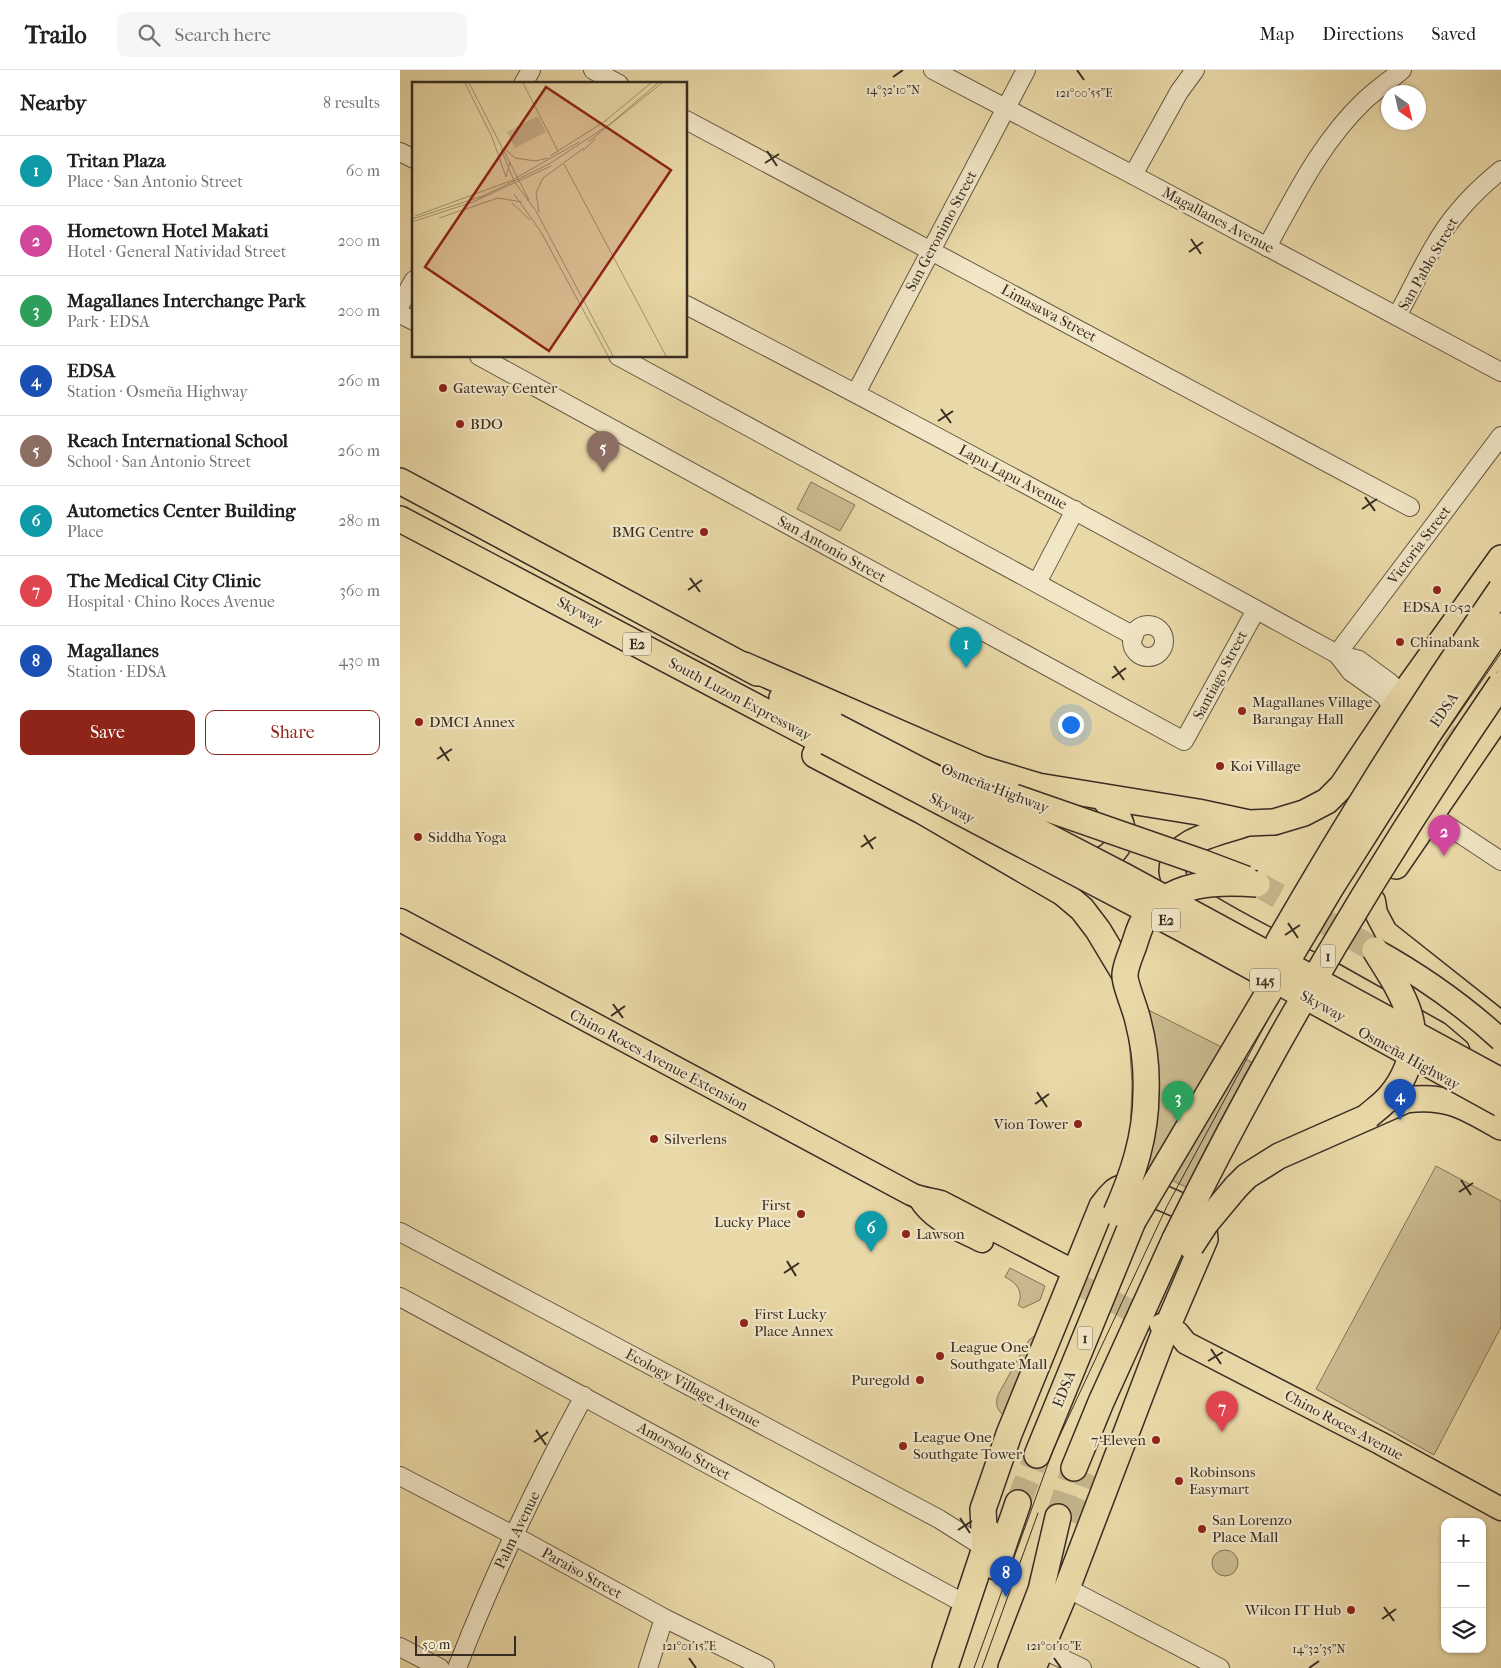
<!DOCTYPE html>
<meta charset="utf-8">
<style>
body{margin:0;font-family:"IM FELL French Canon",serif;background:#f6f6f6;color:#202124}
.controls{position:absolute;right:15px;bottom:15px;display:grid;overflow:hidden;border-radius:10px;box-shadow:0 1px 4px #0004}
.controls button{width:45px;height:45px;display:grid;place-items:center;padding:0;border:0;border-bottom:1px solid #e0e0e0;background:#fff;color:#202124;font:25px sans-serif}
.compass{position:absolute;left:981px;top:15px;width:45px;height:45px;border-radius:50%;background:#fff;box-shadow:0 1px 4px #0004;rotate:146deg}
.scale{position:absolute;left:15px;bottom:12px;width:101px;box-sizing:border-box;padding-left:5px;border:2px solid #372d23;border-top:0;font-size:14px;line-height:18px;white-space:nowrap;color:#372d23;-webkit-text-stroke:4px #f1e6c6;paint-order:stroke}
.you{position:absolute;left:670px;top:654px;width:18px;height:18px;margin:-12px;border:4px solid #fff;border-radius:50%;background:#1a73e8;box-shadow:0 0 0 8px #1a73e833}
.badge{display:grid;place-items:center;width:32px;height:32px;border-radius:50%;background:#8f2418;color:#fff;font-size:16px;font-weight:700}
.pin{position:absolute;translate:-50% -41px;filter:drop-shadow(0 1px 2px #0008)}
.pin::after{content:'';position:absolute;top:26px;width:18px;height:15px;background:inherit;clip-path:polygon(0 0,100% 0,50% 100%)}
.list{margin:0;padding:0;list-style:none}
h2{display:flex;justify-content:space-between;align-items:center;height:65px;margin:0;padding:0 20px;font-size:21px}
h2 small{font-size:16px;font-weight:400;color:#757577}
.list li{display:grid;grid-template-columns:32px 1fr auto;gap:15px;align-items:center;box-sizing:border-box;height:70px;padding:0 20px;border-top:1px solid #e0e0e0}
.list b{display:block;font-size:19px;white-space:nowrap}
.list p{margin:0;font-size:16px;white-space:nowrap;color:#757577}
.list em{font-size:16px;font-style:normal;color:#757577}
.actions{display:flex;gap:10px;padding:15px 20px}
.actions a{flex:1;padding:11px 0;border:1px solid #8f2418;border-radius:10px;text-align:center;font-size:18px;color:#8f2418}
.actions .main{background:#8f2418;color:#fff}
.icon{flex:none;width:28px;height:28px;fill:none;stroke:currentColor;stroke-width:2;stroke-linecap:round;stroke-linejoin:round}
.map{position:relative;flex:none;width:1101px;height:1598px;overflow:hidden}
header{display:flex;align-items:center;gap:30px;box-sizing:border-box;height:70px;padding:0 25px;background:#fff;border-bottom:1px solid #e0e0e0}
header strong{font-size:24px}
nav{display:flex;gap:28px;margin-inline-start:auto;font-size:18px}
.search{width:350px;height:45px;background:#f6f6f6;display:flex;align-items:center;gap:12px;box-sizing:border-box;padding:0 18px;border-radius:10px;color:#757577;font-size:19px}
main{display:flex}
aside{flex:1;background:#fff}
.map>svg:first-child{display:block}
.green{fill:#ccbc91;stroke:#82745a}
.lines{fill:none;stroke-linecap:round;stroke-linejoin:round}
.major-tunnel{stroke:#c6b78d;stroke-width:22;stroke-dasharray:22 11;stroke-linecap:butt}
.highway-tunnel{stroke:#c6b78d;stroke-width:25;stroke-dasharray:25 12;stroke-linecap:butt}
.minor-casing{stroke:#645844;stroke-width:20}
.major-casing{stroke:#372d23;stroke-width:25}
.highway-casing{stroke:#372d23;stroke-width:28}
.minor{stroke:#f1e6c6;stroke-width:18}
.major{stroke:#ead9a8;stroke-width:22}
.highway{stroke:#ead9a8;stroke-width:25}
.tram{stroke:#372d23;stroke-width:1}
.major-bridge-casing{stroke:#372d23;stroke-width:25;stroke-linecap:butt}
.highway-bridge-casing{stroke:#372d23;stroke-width:28;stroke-linecap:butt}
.major-bridge{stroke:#ead9a8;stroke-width:22}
.highway-bridge{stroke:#ead9a8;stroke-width:25}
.ticks{fill:none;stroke:#372d23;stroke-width:2}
.poi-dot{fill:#8f2418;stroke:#f1e6c6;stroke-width:2}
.labels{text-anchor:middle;stroke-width:4.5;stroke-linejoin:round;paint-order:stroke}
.shield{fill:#f1e6c6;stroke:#6f6454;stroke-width:1}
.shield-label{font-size:14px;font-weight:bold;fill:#372d23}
.street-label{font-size:15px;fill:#372d23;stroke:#f1e6c6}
.poi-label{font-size:15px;fill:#372d23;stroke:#f1e6c6;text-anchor:start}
.inset-road{fill:none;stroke:#a29473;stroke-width:1}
.view{fill:#8f2418;fill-opacity:0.15;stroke:#8f2418;stroke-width:2.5}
.inset-edge{fill:none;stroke:#372d23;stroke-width:2.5}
.ticks-label{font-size:12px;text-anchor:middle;fill:#372d23;stroke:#f1e6c6;stroke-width:4.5;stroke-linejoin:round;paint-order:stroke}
</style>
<header>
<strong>Trailo</strong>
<div class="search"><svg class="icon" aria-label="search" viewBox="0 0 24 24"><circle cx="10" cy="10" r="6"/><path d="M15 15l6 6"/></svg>Search here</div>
<nav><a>Map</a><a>Directions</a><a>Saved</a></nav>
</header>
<main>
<aside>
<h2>Nearby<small>8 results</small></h2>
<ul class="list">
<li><span class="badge" style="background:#0f9aa8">1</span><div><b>Tritan Plaza</b><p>Place · San Antonio Street</p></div><em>60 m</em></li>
<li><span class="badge" style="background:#d1479c">2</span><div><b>Hometown Hotel Makati</b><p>Hotel · General Natividad Street</p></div><em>200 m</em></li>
<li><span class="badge" style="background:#2e9e5b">3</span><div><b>Magallanes Interchange Park</b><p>Park · EDSA</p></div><em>200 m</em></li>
<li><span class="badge" style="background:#1a4fb4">4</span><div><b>EDSA</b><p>Station · Osmeña Highway</p></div><em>260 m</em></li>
<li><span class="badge" style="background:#8d6e63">5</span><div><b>Reach International School</b><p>School · San Antonio Street</p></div><em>260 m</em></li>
<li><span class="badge" style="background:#0f9aa8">6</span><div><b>Autometics Center Building</b><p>Place</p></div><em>280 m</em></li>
<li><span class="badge" style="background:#e0444e">7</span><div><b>The Medical City Clinic</b><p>Hospital · Chino Roces Avenue</p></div><em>360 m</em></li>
<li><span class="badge" style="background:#1a4fb4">8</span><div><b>Magallanes</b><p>Station · EDSA</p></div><em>430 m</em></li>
</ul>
<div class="actions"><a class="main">Save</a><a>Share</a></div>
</aside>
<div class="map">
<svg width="1101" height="1598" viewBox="0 0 1101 1598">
<rect width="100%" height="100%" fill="#ead9a8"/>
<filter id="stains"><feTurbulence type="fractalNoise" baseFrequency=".004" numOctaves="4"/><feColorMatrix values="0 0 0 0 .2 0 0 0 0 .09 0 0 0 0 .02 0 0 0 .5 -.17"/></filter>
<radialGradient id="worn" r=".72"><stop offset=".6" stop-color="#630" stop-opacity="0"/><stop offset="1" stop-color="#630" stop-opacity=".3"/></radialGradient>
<g class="green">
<path d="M411,412L455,435L440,461L397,439Z"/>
<path d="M717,924L855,994L790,1119L729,1090L732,1014L729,966Z"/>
<path d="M1036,1096L1101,1131V1257L1034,1385L916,1319Z"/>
<path d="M610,1198L645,1216L640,1230L623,1238L618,1235C624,1222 617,1213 605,1207Z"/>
<path d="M638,1263L604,1346C597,1340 595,1334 598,1325L625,1276L629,1270Z"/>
<circle cx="825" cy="1493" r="13"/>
</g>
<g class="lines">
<path class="major-tunnel" d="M679,1215L757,1253"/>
<g class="highway-tunnel">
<path d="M1016,645L1066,678"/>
<path d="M857,814L975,880"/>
<path d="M618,1433L637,1385"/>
<path d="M658,1447L674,1398"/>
<path d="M674,1453L692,1405"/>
</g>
<g class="minor-casing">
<g id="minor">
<path d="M193,0L219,14"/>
<path d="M533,0L733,105L1101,302"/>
<path d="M123,14L131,0"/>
<path d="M286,50L1010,437"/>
<path d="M0,82L14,89"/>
<path d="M733,105L779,22L795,0"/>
<path d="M867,177C895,126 921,72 964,31C976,20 990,10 1002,0"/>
<path d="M0,235L14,210"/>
<path d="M286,235C505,348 721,465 937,584L959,590L989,612L1003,625"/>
<path d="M0,244L14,251"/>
<path d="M997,246C1015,214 1033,171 1057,143C1070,127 1085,113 1101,100"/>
<path d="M79,286L784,671L856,540"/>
<path d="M218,286L734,566"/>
<path d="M456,323L626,0"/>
<path d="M637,513L675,440"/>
<circle cx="748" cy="571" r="16"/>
<path d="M937,584L1101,366"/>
<path d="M937,584L951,602L985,626L989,632L992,641"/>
<path d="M1030,744L1101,791"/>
<path d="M0,1162L539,1449L585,1478"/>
<path d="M0,1227L567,1535"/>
<path d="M0,1406L113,1465L264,1548L365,1598"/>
<path d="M667,1518L820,1598"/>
<path d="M0,1577L40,1598"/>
<path d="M642,1579L682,1598"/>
<path d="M57,1598C94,1503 136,1415 184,1326"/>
<path d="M248,1598L264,1548"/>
</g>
</g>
<g class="major-casing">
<g id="major">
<path d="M974,831L976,843L986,862L1101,953"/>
<path d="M0,850L511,1124C521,1129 531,1129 541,1132L675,1202"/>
<path d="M906,891L933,904L1038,963L1058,980"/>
<path d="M520,1129C533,1151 559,1159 582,1171"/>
<path d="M761,1255L778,1263L786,1273L980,1373L1101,1439"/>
</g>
</g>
<g class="highway-casing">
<g id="highway">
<path d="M0,411L357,603"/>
<path d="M0,449L444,683"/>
<path d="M344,595L582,699L638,716L798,742L849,753L874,752L904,743L927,731L942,716L1003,625L1101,488"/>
<path d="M382,628L435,656"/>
<path d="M415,685L522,741L663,823L682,839L698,860L725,905"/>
<path d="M847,753C828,760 806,764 789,774C775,782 767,798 776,812C787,830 858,865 880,877"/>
<path d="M681,796C688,794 698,793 704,789C718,781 727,765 719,749C715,741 708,734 703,727"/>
<path d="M996,796L1101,643"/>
<path d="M836,1117L847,1106L879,1086L1006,1030C1047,1024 1067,1038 1101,1057"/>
<path d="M637,1385L733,1151"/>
<path d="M674,1398L701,1332L775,1169"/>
<path d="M585,1478L583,1439L609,1364L702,1136C707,1130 714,1119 722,1118C737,1116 793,1138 801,1150C805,1156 804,1163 805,1169L762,1269L667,1518L633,1598"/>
<path d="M596,1497L618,1433"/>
<path d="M545,1598L590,1463"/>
<path d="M611,1598L641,1520L658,1447"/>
</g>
</g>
<use href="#minor" class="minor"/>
<use href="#major" class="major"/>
<use href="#highway" class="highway"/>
<g class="tram">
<path d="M1018,718L1097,602"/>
<path d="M574,1598L653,1380L767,1136L878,931L948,815L1040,671L1101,583"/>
<path d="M582,1598L638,1443"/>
</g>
<g class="major-bridge-casing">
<path id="major-bridge" d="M975,880C1020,905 1063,935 1101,970"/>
</g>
<g class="highway-bridge-casing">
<g id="highway-bridge">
<path d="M435,656L724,806L1101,1011"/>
<path d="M427,672L783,859L1101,1034"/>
<path d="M614,727L801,792L846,809"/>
<path d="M876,879L879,871C948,751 1022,633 1101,519"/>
<path d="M968,1046C976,1039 985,1033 991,1025C998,1017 1003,1008 1007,998C1025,952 998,918 975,880"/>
<path d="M716,1143C733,1105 746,1066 746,1023C747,999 744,974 738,951C736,940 724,913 725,904C726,894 731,884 734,875C737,867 739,857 744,850C768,812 817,811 857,814"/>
<path d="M733,1151L930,819L1027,666L1101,556"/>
<path d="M775,1169C870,976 980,791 1101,614"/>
<path d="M791,1176L806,1153L836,1117"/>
</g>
</g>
<use href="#major-bridge" class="major-bridge"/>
<use href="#highway-bridge" class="highway-bridge"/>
</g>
<path class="ticks" d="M677,0L684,10M493,7L503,0M367,81L377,96M365,93L379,84M791,169L801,184M789,182L803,172M541,339L551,353M538,351L553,341M965,427L975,441M962,439L977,429M290,508L300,522M288,520L302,510M714,596L724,610M712,608L726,598M40,677L49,691M37,689L52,679M464,765L473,779M461,777L476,767M888,853L898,868M885,865L900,855M213,934L223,948M211,946L225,936M637,1022L647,1037M635,1034L649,1024M1061,1110L1071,1125M1059,1122L1073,1113M387,1191L396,1206M384,1203L399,1193M811,1279L821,1294M808,1291L823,1282M136,1360L146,1375M134,1372L148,1362M560,1448L570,1463M558,1460L572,1451M984,1537L994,1551M982,1549L996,1539M289,1588L296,1598M654,1588L661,1598M909,1598L919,1591"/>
<g class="poi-dot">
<circle cx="43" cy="318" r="5"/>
<circle cx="60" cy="354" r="5"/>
<circle cx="304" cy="462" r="5"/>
<circle cx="1037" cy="520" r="5"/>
<circle cx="1000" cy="572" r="5"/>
<circle cx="842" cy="641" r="5"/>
<circle cx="19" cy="652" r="5"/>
<circle cx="820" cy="696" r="5"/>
<circle cx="18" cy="767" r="5"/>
<circle cx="678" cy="1054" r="5"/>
<circle cx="254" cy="1069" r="5"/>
<circle cx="401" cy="1144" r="5"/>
<circle cx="506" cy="1164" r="5"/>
<circle cx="344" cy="1253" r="5"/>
<circle cx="540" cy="1286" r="5"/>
<circle cx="520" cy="1310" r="5"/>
<circle cx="756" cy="1370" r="5"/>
<circle cx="503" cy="1376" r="5"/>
<circle cx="779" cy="1411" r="5"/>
<circle cx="802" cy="1459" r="5"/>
<circle cx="951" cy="1540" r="5"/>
</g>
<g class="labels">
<g class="shield">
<rect x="223" y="562.5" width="28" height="23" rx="4"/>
<rect x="752" y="838.5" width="28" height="23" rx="4"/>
<rect x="920.5" y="874.5" width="15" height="23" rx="4"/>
<rect x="850" y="898.5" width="30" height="23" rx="4"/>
<rect x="677.5" y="1256.5" width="15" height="23" rx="4"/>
</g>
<g class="shield-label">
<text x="237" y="579">E2</text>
<text x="766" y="855">E2</text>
<text x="928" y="891">1</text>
<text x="865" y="915">145</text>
<text x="685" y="1273">1</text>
</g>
<g class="street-label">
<text transform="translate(818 150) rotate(28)" y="5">Magallanes Avenue</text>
<text transform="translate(541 161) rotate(-62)" y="5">San Geronimo Street</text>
<text transform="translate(1028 194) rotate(-60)" y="5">San Pablo Street</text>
<text transform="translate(649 243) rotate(28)" y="5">Limasawa Street</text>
<text transform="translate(613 407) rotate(28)" y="5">Lapu-Lapu Avenue</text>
<text transform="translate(1019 475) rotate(-53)" y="5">Victoria Street</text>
<text transform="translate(432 479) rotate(29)" y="5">San Antonio Street</text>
<text transform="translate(180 542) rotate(28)" y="5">Skyway</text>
<text transform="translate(820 605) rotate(-62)" y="5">Santiago Street</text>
<text transform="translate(340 629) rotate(28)" y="5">South Luzon Expressway</text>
<text transform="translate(1044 640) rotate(-56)" y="5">EDSA</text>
<text transform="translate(595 718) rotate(21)" y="5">Osmeña Highway</text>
<text transform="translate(552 738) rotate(28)" y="5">Skyway</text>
<text transform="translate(923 936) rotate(29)" y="5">Skyway</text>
<text transform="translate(1009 988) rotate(29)" y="5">Osmeña Highway</text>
<text transform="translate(259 990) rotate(28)" y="5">Chino Roces Avenue Extension</text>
<text transform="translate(293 1318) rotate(28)" y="5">Ecology Village Avenue</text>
<text transform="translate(664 1319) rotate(-68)" y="5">EDSA</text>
<text transform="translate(944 1355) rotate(28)" y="5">Chino Roces Avenue</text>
<text transform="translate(284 1381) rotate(29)" y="5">Amorsolo Street</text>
<text transform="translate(117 1460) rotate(-64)" y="5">Palm Avenue</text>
<text transform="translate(182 1503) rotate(29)" y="5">Paraiso Street</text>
</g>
<g class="poi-label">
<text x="53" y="323">Gateway Center</text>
<text x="70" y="359">BDO</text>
<text x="294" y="467" text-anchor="end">BMG Centre</text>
<text x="1037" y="542" text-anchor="middle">EDSA 1052</text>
<text x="1010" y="577">Chinabank</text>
<text x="852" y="637">Magallanes Village<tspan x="852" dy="17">Barangay Hall</tspan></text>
<text x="29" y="657">DMCI Annex</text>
<text x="830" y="701">Koi Village</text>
<text x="28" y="772">Siddha Yoga</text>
<text x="668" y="1059" text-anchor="end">Vion Tower</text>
<text x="264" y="1074">Silverlens</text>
<text x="391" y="1140" text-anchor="end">First<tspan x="391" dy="17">Lucky Place</tspan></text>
<text x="516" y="1169">Lawson</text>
<text x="354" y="1249">First Lucky<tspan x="354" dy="17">Place Annex</tspan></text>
<text x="550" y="1282">League One<tspan x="550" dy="17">Southgate Mall</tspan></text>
<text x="510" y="1315" text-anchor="end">Puregold</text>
<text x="513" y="1372">League One<tspan x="513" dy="17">Southgate Tower</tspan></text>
<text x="746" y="1375" text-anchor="end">7-Eleven</text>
<text x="789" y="1407">Robinsons<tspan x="789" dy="17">Easymart</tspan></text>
<text x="812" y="1455">San Lorenzo<tspan x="812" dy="17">Place Mall</tspan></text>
<text x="941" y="1545" text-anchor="end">Wilcon IT Hub</text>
</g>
</g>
<g transform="translate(12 12)">
<rect width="275" height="275" fill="#ead9a8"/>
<path d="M126,34L134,50L103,66L95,50Z" fill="#ccbc91"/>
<path class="inset-road" d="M53,1L80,55L94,95M57,1L117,118M111,1L146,69M193,39L239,1M176,60L250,1M89,67L102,99M94,68L103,76L123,79L136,76M171,69L183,57M138,74L195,38M152,82L254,274M94,95L98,80M102,97L167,60M102,112L129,150L196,274M100,121L118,138M127,130L124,111L131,96L172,66M3,134L101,98L124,129L201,274M27,136L86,116L110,120M0,137L71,114L137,82L198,42L246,1M0,140L61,120L139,84"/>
<path class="view" d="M134,5L259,88L137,269L13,185Z"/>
<rect width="275" height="275" class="inset-edge"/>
</g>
<g class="ticks-label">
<text x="493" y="24">14°32'10"N</text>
<text x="684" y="27">121°00'55"E</text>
<text x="289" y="1580">121°01'15"E</text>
<text x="654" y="1580">121°01'10"E</text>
<text x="919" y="1583">14°32'35"N</text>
</g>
<rect width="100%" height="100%" filter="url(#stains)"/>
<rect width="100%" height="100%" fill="url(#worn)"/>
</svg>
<div class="controls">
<button>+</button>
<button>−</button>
<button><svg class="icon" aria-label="layers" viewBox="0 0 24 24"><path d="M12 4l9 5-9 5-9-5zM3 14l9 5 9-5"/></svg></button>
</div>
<svg class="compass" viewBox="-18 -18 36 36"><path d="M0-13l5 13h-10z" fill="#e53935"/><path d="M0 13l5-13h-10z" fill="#757577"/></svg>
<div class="scale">50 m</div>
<div class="you"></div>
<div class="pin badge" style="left:566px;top:598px;background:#0f9aa8">1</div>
<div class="pin badge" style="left:1044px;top:786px;background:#d1479c">2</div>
<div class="pin badge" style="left:778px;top:1052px;background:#2e9e5b">3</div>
<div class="pin badge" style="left:1000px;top:1050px;background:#1a4fb4">4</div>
<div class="pin badge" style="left:203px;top:402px;background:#8d6e63">5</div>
<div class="pin badge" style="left:471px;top:1182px;background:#0f9aa8">6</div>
<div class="pin badge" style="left:822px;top:1362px;background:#e0444e">7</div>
<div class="pin badge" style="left:606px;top:1527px;background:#1a4fb4">8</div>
</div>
</main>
